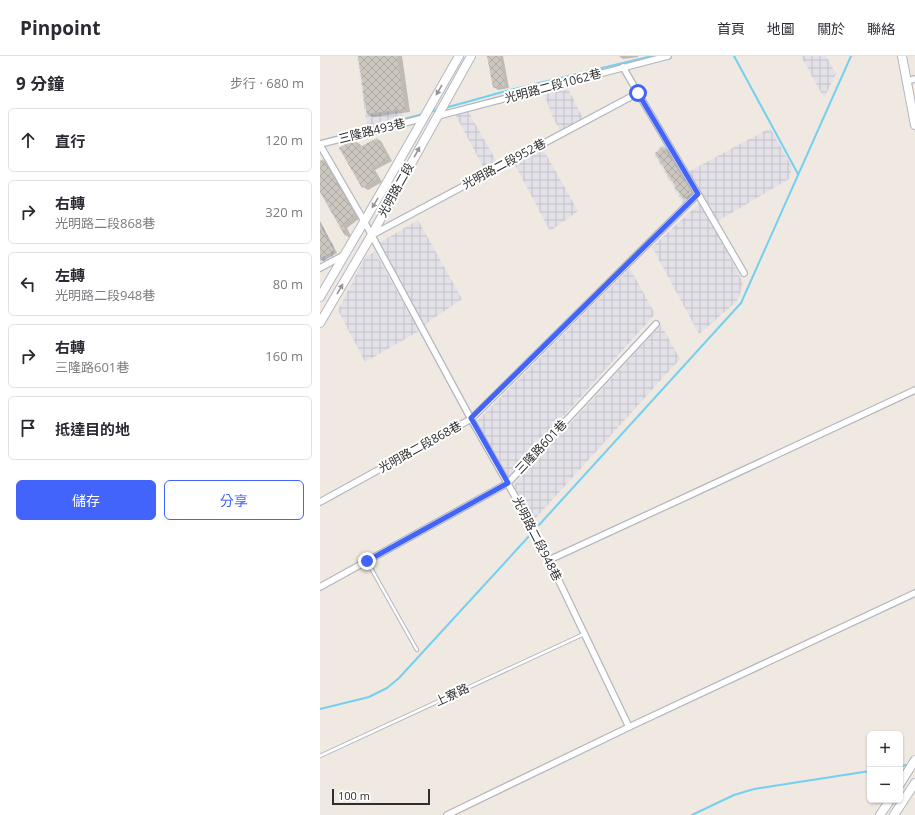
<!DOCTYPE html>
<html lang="zh-TW">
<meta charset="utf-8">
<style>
body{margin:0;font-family:"Open Sans","Noto Sans TC",sans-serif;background:#f7f7f7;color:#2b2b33}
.controls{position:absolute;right:12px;bottom:12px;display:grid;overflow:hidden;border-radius:6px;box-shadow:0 1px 3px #0004}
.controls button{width:36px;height:36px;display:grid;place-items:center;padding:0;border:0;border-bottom:1px solid #e1e1e2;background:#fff;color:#2b2b33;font:20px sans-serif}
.scale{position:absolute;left:12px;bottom:10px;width:98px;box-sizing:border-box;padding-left:4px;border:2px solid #2e2e2e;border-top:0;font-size:11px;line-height:14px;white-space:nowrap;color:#2e2e2e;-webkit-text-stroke:3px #fff;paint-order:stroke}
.stop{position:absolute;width:12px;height:12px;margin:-9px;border:3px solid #4264fb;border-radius:50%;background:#fff}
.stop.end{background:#4264fb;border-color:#fff;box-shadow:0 1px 4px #0008}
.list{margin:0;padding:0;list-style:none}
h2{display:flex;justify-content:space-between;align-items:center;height:52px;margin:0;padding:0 16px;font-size:17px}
h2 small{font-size:13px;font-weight:400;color:#7c7c81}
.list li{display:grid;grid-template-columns:26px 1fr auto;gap:12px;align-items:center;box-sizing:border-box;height:64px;margin:0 8px 8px;padding:0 8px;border:1px solid #e1e1e2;border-radius:6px}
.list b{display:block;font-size:15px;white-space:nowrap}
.list p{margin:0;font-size:13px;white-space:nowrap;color:#7c7c81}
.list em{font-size:13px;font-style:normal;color:#7c7c81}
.actions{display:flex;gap:8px;padding:12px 16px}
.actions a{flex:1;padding:9px 0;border:1px solid #4264fb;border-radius:6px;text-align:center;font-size:14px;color:#4264fb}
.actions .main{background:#4264fb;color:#fff}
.icon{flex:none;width:22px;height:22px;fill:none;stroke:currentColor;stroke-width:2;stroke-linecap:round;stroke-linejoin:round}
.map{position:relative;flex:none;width:595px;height:759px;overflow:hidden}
header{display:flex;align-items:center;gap:24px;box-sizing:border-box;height:56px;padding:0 20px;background:#fff;border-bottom:1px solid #e1e1e2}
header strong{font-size:19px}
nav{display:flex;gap:22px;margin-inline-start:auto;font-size:14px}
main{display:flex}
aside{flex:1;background:#fff}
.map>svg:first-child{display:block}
.industrial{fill:url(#industrial-grid)}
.shadow{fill:#0003}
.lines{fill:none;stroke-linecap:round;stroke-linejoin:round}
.stream{stroke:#75cff0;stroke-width:2}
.building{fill:url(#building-cross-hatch)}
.lane-casing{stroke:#b4b7c1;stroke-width:4.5}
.street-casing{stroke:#b4b7c1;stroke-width:8}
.secondary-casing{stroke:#b4b7c1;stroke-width:10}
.lane{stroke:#fff;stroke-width:2.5}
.street{stroke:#fff;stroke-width:5.5}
.secondary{stroke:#fff;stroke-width:8}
.oneway{fill:#969696}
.route{stroke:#4264fb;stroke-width:5}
.labels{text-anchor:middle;stroke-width:4;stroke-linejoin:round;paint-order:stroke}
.street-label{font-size:12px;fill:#2e2e2e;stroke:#fff}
</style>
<header>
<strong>Pinpoint</strong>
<nav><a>首頁</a><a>地圖</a><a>關於</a><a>聯絡</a></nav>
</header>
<main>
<aside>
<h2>9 分鐘<small>步行 · 680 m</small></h2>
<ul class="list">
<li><svg class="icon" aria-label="ahead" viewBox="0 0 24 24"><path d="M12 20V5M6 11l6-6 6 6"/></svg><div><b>直行</b></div><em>120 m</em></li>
<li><svg class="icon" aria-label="right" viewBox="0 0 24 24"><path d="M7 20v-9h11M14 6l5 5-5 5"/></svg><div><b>右轉</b><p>光明路二段868巷</p></div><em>320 m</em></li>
<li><svg class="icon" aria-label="left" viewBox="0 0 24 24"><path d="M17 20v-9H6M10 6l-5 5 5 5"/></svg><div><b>左轉</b><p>光明路二段948巷</p></div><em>80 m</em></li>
<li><svg class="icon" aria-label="right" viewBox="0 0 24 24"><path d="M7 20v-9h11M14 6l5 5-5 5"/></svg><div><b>右轉</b><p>三隆路601巷</p></div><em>160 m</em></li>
<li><svg class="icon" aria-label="arrive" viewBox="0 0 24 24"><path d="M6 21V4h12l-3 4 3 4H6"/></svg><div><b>抵達目的地</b></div></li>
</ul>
<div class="actions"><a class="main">儲存</a><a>分享</a></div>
</aside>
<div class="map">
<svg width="595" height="759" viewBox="0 0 595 759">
<defs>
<pattern id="industrial-grid" width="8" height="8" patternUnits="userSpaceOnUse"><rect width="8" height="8" fill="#e3e1e8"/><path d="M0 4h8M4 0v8" fill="none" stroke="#c3c1c7"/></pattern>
<pattern id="building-cross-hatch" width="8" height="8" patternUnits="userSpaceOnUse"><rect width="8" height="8" fill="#cbc7bf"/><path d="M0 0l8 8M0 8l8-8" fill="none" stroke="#afaba4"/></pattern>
</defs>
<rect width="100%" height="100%" fill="#efe9e1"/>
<g class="industrial">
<path d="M37,0H74L83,60L47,70Z"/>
<path d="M481,0H506L516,18L504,42Z"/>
<path d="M246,29L264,64L240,75L231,57L224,37Z"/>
<path d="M148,55L178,108L167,118L135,58Z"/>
<path d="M450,72L472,111L469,123L396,166L368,116Z"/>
<path d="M343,88L375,139L364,149L334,98Z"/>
<path d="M223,93L258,155L230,175L195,109Z"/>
<path d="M380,147L423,226L419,241L416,246L379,278L332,191Z"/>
<path d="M98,164L142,243L104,269L59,187Z"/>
<path d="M0,165L15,193L13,201L0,209Z"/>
<path d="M55,196L99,275L45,306L18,254L46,200Z"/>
<path d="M310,212L335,258L188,422L155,367Z"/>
<path d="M341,269L360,303L212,466L192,431Z"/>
</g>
<g class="shadow">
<path d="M39,0H82L90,56L53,61L47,58Z"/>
<path d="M168,0H183L189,32L178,34L174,31Z"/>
<path d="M299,0H318V1L303,3Z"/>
<path d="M57,83L61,85L72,105L55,114L62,126L48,134L43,131L34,85L40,88L42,91Z"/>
<path d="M344,92L350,95L377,141L369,145L364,142Z"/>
<path d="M3,104L9,107L40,162L27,172L31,180L30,182L25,179L0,134V106Z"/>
<path d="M0,165L17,197L3,205L0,203Z"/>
</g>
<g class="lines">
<g class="stream">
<path d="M414,0L478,118"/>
<path d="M125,52L186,35L332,0"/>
<path d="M110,56L119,53"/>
<path d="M0,85L103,58"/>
<path d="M219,469L421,247L531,0"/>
<path d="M0,653L49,641L67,632L79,622L211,478"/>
<path d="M580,710L587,709"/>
<path d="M372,759L414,739L434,733L550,715"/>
</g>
</g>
<g class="building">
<path d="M38,0H77L85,53L47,58Z"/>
<path d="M167,0H180L185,30L173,32Z"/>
<path d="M57,82L68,103L51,112L57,123L42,132L19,92L34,83L47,105L40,91Z"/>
<path d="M344,91L372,137L363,143L335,97Z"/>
<path d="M3,103L35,159L23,169L26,176L25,180L0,136V105Z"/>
<path d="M0,169L14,195L0,202Z"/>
</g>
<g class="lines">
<g class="lane-casing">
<g id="lane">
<path d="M47,505L97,594"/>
<path d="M0,700L264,578"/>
</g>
</g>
<g class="street-casing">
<g id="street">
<path d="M303,11L318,37L378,138L424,217"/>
<path d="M587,25L595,23"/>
<path d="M118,60L348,0"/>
<path d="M0,88L104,62"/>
<path d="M0,89L44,165L151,363L209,465L229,504L309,671"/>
<path d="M52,179L318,37"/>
<path d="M0,212L24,199"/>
<path d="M0,446L151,363L378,138"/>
<path d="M229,504L370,439L595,334"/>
<path d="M0,531L188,427L336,268"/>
<path d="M127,759L309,671L595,537"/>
</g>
</g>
<g class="secondary-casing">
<g id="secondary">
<path d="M582,0L595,69"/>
<path d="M0,241L66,128L139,0"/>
<path d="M0,267L51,180L151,0"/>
<path d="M580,728L595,704"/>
<path d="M560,759L570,744"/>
<path d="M574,759L595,727"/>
</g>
</g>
<use href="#lane" class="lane"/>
<use href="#street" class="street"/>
<use href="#secondary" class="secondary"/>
</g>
<defs><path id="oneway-solid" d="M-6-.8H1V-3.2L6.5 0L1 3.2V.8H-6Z"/></defs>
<g class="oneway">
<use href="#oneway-solid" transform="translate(119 34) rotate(120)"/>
<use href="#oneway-solid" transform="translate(97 96) rotate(-61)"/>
<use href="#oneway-solid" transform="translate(55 147) rotate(121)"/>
<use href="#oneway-solid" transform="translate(20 233) rotate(-60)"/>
</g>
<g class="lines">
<path class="route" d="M47,505L188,427L151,362L378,138L318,37"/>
</g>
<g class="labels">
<g class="street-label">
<text transform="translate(233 30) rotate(-15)" y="4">光明路二段1062巷</text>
<text transform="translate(52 75) rotate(-14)" y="4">三隆路493巷</text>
<text transform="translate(184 108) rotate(-28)" y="4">光明路二段952巷</text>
<text transform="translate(76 134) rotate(-61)" y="4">光明路二段</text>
<text transform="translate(100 391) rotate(-29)" y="4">光明路二段868巷</text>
<text transform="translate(221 391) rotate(-47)" y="4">三隆路601巷</text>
<text transform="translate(217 483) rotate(63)" y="4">光明路二段948巷</text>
<text transform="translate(132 639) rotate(-25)" y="4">上寮路</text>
</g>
</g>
</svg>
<div class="controls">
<button>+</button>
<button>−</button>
</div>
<div class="scale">100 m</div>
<div class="stop" style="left:318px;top:37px"></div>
<div class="stop end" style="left:47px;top:505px"></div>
</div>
</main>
